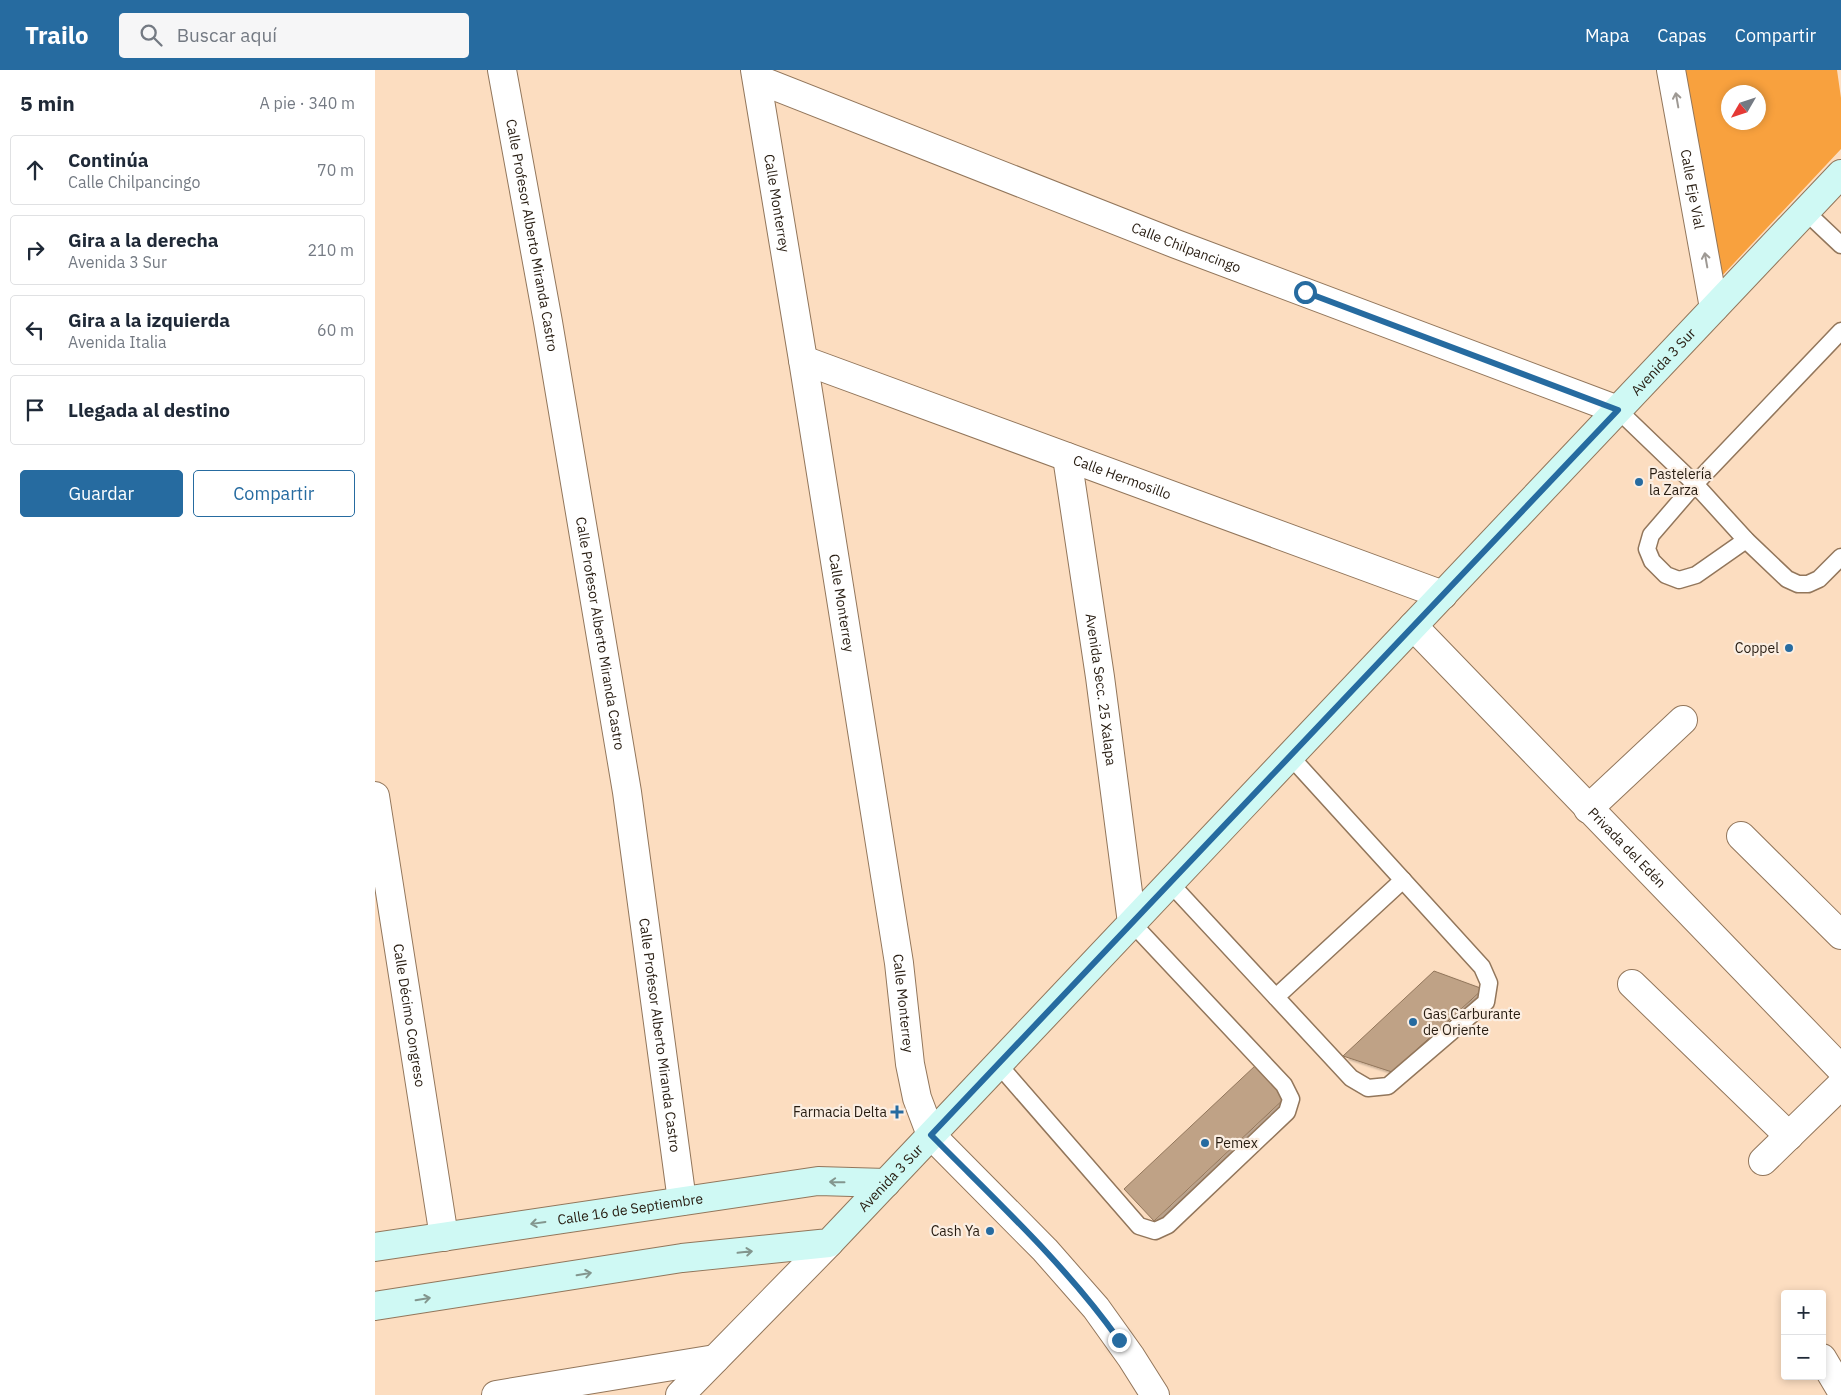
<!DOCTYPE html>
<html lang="es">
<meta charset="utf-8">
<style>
body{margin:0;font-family:"IBM Plex Sans",sans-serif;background:#f6f6f7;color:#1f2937}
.controls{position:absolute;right:15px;bottom:15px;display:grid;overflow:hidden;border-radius:5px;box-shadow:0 2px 8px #0003}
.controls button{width:45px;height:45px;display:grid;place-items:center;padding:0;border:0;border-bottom:1px solid #e0e1e3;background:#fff;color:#1f2937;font:25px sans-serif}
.compass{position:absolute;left:1346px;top:15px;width:45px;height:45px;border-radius:50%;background:#fff;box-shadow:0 2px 8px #0003;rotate:231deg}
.stop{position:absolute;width:15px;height:15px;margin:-11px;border:4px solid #266ba0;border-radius:50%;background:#fff}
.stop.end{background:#266ba0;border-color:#fff;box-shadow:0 1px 5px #0008}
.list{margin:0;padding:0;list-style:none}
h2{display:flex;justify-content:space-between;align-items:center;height:65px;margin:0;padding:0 20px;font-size:21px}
h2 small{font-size:16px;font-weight:400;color:#747a83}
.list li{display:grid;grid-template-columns:32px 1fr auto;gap:15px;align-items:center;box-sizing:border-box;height:70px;margin:0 10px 10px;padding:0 10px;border:1px solid #e0e1e3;border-radius:5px}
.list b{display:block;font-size:19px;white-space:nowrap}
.list p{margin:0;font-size:16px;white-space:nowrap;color:#747a83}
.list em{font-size:16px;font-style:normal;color:#747a83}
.actions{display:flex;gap:10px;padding:15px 20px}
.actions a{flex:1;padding:11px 0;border:1px solid #266ba0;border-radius:5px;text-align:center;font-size:18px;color:#266ba0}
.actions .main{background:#266ba0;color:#fff}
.icon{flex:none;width:28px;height:28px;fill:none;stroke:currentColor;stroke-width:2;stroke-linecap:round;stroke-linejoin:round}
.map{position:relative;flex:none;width:1466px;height:1325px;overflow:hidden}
header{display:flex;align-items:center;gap:30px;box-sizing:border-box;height:70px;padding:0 25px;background:#266ba0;color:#fff}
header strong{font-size:24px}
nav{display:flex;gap:28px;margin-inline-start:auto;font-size:18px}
.search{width:350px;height:45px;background:#f6f6f7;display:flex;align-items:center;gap:12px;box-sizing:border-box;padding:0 18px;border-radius:5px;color:#747a83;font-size:19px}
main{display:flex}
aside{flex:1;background:#fff}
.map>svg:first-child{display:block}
.green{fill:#f8a13e;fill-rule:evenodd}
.building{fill:#bfa286;stroke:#92765b;filter:url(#shadow)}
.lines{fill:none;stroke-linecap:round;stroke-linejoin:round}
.service-casing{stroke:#92765b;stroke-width:19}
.minor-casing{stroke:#92765b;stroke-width:30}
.tertiary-casing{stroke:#92765b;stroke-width:30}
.secondary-casing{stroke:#92765b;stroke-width:30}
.service{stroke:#fff;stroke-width:16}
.minor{stroke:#fff;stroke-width:28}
.tertiary{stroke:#fff;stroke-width:28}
.secondary{stroke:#cff9f4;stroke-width:28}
.oneway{stroke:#9e9994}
.oneway2{stroke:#83968e}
.route{stroke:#266ba0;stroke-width:6}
.poi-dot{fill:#266ba0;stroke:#fbeee2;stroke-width:2}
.labels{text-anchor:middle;stroke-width:4.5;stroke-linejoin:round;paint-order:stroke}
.street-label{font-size:14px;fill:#271c11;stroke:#fbeee2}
.poi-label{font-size:14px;fill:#271c11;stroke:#fbeee2;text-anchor:start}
</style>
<header>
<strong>Trailo</strong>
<div class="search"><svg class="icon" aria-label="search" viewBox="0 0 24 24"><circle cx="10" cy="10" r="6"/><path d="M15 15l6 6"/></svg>Buscar aquí</div>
<nav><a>Mapa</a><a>Capas</a><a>Compartir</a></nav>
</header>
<main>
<aside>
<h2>5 min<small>A pie · 340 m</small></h2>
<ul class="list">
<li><svg class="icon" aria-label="ahead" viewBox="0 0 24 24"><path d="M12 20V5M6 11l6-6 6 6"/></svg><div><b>Continúa</b><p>Calle Chilpancingo</p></div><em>70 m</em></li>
<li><svg class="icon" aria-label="right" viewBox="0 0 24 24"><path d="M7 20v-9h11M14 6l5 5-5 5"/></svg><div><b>Gira a la derecha</b><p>Avenida 3 Sur</p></div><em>210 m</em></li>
<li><svg class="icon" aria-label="left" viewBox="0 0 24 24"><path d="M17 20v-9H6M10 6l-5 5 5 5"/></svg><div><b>Gira a la izquierda</b><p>Avenida Italia</p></div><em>60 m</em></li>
<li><svg class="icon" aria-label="arrive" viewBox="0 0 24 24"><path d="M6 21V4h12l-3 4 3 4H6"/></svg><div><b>Llegada al destino</b></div></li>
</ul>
<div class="actions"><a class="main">Guardar</a><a>Compartir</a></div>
</aside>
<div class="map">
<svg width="1466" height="1325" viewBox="0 0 1466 1325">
<defs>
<filter id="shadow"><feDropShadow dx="5.5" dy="3" stdDeviation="1" flood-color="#0004"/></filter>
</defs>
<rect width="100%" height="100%" fill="#fcddc0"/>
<path class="green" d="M1309,0H1462L1466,28V79L1345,208ZM1354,22H1384V52H1354Z"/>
<g class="building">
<path d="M1059,901L1108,919L1017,1002L968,986Z"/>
<path d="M881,995L911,1027L779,1151L749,1119Z"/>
</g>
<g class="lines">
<g class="service-casing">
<g id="service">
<path d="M1431,142L1466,175"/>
<path d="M1243,340L1320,414L1371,470L1412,509L1423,514H1433L1444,509L1466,487"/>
<path d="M1371,470L1321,505L1304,510L1291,505L1277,491L1272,479L1276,465L1320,414L1466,261"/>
<path d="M795,813L976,1008L993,1018L1013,1016L1111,932L1114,913L1107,897L915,686"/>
<path d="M901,927L1028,810"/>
<path d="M623,994L764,1156L780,1161L793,1155L912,1042L916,1029L909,1015L757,853"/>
</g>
</g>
<g class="minor-casing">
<g id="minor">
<path id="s1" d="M127,0L173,252L252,722L307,1131"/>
<path id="s2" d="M380,0L428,290L524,893L535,994L542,1028L556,1065L670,1180L721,1238L756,1287L780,1325"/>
<path id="s3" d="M1296,0L1339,238"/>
<path id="s4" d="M382,9L801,174L1243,340"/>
<path id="s5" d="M428,290L1068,525"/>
<path id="s6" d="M692,387L725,607L757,853"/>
<path id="s7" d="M1038,556L1466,999"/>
<path id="s8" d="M0,726L69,1167"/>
<path d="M1213,739L1308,650"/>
<path d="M1366,766L1466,865"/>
<path d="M1257,914L1414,1066"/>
<path d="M1388,1091L1466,1015"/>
<path d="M1447,1288L1466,1320"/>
<path d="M121,1325L340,1289"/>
</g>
</g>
<g class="tertiary-casing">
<path id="tertiary" d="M305,1325L454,1173"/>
</g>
<g class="secondary-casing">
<g id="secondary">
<path id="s9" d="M0,1177L443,1111L511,1113"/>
<path id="s10" d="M0,1236L307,1188L454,1173L1466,104"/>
</g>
</g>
<use href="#service" class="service"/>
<use href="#minor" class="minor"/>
<use href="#tertiary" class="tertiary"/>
<use href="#secondary" class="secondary"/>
</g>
<defs><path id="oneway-shaft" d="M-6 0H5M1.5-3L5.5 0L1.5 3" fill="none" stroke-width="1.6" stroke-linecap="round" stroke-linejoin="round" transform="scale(1.25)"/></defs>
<g class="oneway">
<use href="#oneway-shaft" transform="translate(1302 30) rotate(-100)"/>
<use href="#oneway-shaft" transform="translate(1331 190) rotate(-100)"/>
</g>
<g class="oneway2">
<use href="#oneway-shaft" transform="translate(462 1112) rotate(-179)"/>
<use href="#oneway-shaft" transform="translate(163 1153) rotate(172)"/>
<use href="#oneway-shaft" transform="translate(370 1182) rotate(-6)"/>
<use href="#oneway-shaft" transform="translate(209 1204) rotate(-9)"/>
<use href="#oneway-shaft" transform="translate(48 1229) rotate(-9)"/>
</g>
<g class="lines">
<path class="route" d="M744,1270C690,1194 621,1131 556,1065L1243,340L930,222"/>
</g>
<g class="poi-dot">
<circle cx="1264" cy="412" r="5"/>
<circle cx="1414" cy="578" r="5"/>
<circle cx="1038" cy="952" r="5"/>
<path d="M519.5 1034.5h5v5h5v5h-5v5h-5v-5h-5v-5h5z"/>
<circle cx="830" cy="1073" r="5"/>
<circle cx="615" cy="1161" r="5"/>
</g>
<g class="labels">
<g class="street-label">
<text dy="5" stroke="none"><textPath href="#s3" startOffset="121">Calle Eje Vial</textPath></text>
<text dy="5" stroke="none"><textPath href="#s2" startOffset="135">Calle Monterrey</textPath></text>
<text dy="5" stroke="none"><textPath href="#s1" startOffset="168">Calle Profesor Alberto Miranda Castro</textPath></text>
<text dy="5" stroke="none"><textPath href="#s4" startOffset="461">Calle Chilpancingo</textPath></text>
<text dy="5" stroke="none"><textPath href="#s10" startOffset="1672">Avenida 3 Sur</textPath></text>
<text dy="5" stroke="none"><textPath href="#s5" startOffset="340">Calle Hermosillo</textPath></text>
<text dy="5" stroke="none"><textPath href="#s2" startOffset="540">Calle Monterrey</textPath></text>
<text dy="5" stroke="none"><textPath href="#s1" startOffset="572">Calle Profesor Alberto Miranda Castro</textPath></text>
<text dy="5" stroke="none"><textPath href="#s6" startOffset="235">Avenida Secc. 25 Xalapa</textPath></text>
<text dy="5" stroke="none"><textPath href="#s7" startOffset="308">Privada del Edén</textPath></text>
<text dy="5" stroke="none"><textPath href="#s2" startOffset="945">Calle Monterrey</textPath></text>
<text dy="5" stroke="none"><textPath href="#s8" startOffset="222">Calle Décimo Congreso</textPath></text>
<text dy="5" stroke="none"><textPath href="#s1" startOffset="978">Calle Profesor Alberto Miranda Castro</textPath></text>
<text dy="5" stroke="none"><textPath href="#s10" startOffset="548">Avenida 3 Sur</textPath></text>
<text dy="5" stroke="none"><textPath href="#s9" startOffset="258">Calle 16 de Septiembre</textPath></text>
</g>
<g class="poi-label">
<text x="1274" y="409">Pastelería<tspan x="1274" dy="16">la Zarza</tspan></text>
<text x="1404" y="583" text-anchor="end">Coppel</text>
<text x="1048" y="949">Gas Carburante<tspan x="1048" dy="16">de Oriente</tspan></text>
<text x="512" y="1047" text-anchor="end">Farmacia Delta</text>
<text x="840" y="1078">Pemex</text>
<text x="605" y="1166" text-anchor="end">Cash Ya</text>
</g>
</g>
</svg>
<div class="controls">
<button>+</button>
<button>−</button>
</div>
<svg class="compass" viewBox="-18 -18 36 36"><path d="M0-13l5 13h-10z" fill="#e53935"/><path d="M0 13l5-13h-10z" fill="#747a83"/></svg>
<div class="stop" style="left:930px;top:222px"></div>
<div class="stop end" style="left:744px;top:1270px"></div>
</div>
</main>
